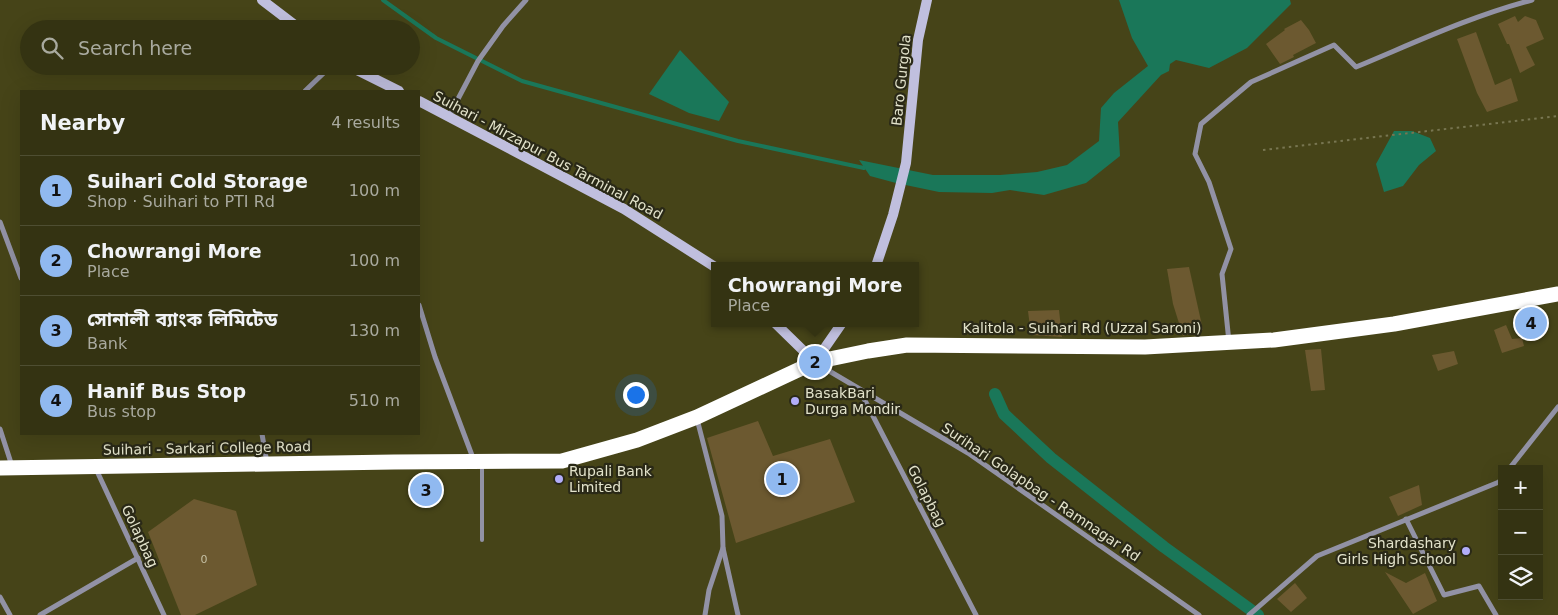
<!DOCTYPE html>
<meta charset="utf-8">
<style>
body{margin:0;font-family:"DejaVu Sans","Noto Sans Bengali",sans-serif;background:#3f3f20;color:#f1f3f6}
.controls{position:absolute;right:15px;bottom:15px;display:grid;overflow:hidden;border-radius:0px;box-shadow:0 5px 20px #0002}
.controls button{width:45px;height:45px;display:grid;place-items:center;padding:0;border:0;border-bottom:1px solid #4e4e32;background:#343312;color:#f1f3f6;font:25px sans-serif}
.you{position:absolute;left:635px;top:394px;width:18px;height:18px;margin:-12px;border:4px solid #fff;border-radius:50%;background:#1a73e8;box-shadow:0 0 0 8px #1a73e833}
.badge{display:grid;place-items:center;width:32px;height:32px;border-radius:50%;background:#90b9f0;color:#111;font-size:16px;font-weight:700}
.pin{position:absolute;translate:-50% -50%;border:2px solid #fff;box-shadow:0 1px 5px #0006}
.popup{position:absolute;left:711px;top:262px;width:208px;height:65px;box-sizing:border-box;display:grid;place-content:center;border-radius:0px;background:#343312;filter:drop-shadow(0 1px 4px #0005);font-size:16px;white-space:nowrap;color:#a9aa9f}
.popup b{font-size:19px;color:#f1f3f6}
.popup::after{content:'';position:absolute;left:50%;top:100%;margin-left:-10px;border:10px solid transparent;border-top-color:#343312}
.list{margin:0;padding:0;list-style:none}
h2{display:flex;justify-content:space-between;align-items:center;height:65px;margin:0;padding:0 20px;font-size:21px}
h2 small{font-size:16px;font-weight:400;color:#a9aa9f}
.list li{display:grid;grid-template-columns:32px 1fr auto;gap:15px;align-items:center;box-sizing:border-box;height:70px;padding:0 20px;border-top:1px solid #4e4e32}
.list b{display:block;font-size:19px;white-space:nowrap}
.list p{margin:0;font-size:16px;white-space:nowrap;color:#a9aa9f}
.list em{font-size:16px;font-style:normal;color:#a9aa9f}
.icon{flex:none;width:28px;height:28px;fill:none;stroke:currentColor;stroke-width:2;stroke-linecap:round;stroke-linejoin:round}
.map{position:relative;flex:none;width:1558px;height:615px;overflow:hidden}
.search{position:absolute;background:#343312;box-shadow:0 5px 20px #0002;left:20px;top:20px;width:400px;height:55px;display:flex;align-items:center;gap:12px;box-sizing:border-box;padding:0 18px;border-radius:28px;color:#a9aa9f;font-size:19px}
.panel{position:absolute;background:#343312;box-shadow:0 5px 20px #0002;left:20px;top:90px;width:400px;height:345px;border-radius:0px}
.map>svg:first-child{display:block}
.water{fill:#1a7759}
.lines{fill:none;stroke-linecap:round;stroke-linejoin:round}
.stream{stroke:#1a7759;stroke-width:4}
.canal{stroke:#1a7759;stroke-width:12}
.building{fill:#6c5930}
.path{stroke:#787651;stroke-width:2;stroke-dasharray:2.5 4;stroke-linecap:butt}
.lane{stroke:#9292a5;stroke-width:4}
.street{stroke:#9292a5;stroke-width:5}
.secondary{stroke:#c0bfde;stroke-width:10}
.highway{stroke:#fff;stroke-width:15}
.poi-dot{fill:#b2adf9;stroke:#2a2917;stroke-width:2}
.labels{text-anchor:middle;stroke-width:4.5;stroke-linejoin:round;paint-order:stroke}
.number-label{font-size:11px;fill:#c5c0a4}
.street-label{font-size:14px;fill:#e3e3cb;stroke:#2a2917}
.poi-label{font-size:14px;fill:#e3e3cb;stroke:#2a2917;text-anchor:start}
</style>
<div class="map">
<svg width="1558" height="615" viewBox="0 0 1558 615">
<rect width="100%" height="100%" fill="#464418"/>
<g class="water">
<path d="M1119,0H1290L1291,4L1247,48L1209,68L1176,60L1170,64L1169,71L1161,75L1118,122L1120,156L1086,183L1044,195L1010,190L992,193L939,192L896,183L870,176L859,160L933,175H1000L1037,172L1067,165L1099,141L1101,108L1114,93L1148,66L1132,38Z"/>
<path d="M680,50L729,102L719,121L689,113L649,94Z"/>
<path d="M1394,131H1412L1430,138L1436,151L1419,165L1403,186L1384,192L1376,164Z"/>
</g>
<g class="lines">
<path class="stream" d="M383,0L436,38L522,81L738,141L864,168"/>
<path class="canal" d="M995,394L1004,414L1051,458L1164,547L1258,615"/>
</g>
<g class="building">
<path d="M1515,16L1518,22L1525,16L1536,20L1544,39L1526,47L1535,65L1520,73L1509,44H1507L1498,24Z"/>
<path d="M1301,20L1309,30L1316,43L1293,55L1294,57L1280,64L1266,44L1285,30L1284,29Z"/>
<path d="M1476,32L1495,85L1511,78L1518,101L1487,112L1477,93L1457,39Z"/>
<path d="M1189,267L1203,330L1183,336L1173,304L1167,269Z"/>
<path d="M1059,310L1062,337L1031,335L1028,311Z"/>
<path d="M1506,325L1512,339L1522,338L1524,346L1502,353L1494,330Z"/>
<path d="M1321,349L1325,390L1311,391L1305,350Z"/>
<path d="M1454,351L1458,364L1438,371L1432,355Z"/>
<path d="M758,421L773,456L830,439L855,502L736,543L707,438Z"/>
<path d="M1419,485L1422,505L1398,516L1389,497Z"/>
<path d="M194,499L236,511L257,585L195,615H181L148,532Z"/>
<path d="M1385,572L1406,583L1425,573L1437,601L1413,614Z"/>
<path d="M1295,583L1307,598L1291,612L1277,599Z"/>
</g>
<g class="lines">
<path class="path" d="M1263,150L1558,116"/>
<path class="lane" d="M482,540V466"/>
<g class="street">
<path d="M305,91L331,66"/>
<path d="M449,116L478,61L503,26L526,0"/>
<path d="M0,222L21,278"/>
<path d="M419,305L435,357L473,458"/>
<path d="M1229,342L1222,274L1231,249L1209,182L1195,154L1201,124L1251,82L1334,45L1356,67C1414,43 1471,16 1532,0"/>
<path d="M819,365L968,453L1199,615"/>
<path d="M859,389L976,615"/>
<path d="M697,419L722,516L723,548L709,590L705,615"/>
<path d="M0,429L12,466"/>
<path d="M262,434L267,463"/>
<path d="M96,469L164,615"/>
<path d="M1509,469L1558,407"/>
<path d="M1406,519L1444,595L1479,586L1496,615"/>
<path d="M723,548L738,615"/>
<path d="M0,597L10,615"/>
<path d="M40,615L138,558"/>
<path d="M1249,615L1317,556L1499,482L1502,478"/>
</g>
<g class="secondary">
<path d="M262,0L300,29"/>
<path d="M349,66L399,91"/>
<path d="M419,101L624,209L715,267"/>
<path d="M876,266L893,215L906,163L918,40L927,0"/>
<path d="M775,323L815,362L842,323"/>
</g>
<path class="highway" d="M0,468L394,462L562,461L637,440L697,417L815,362L868,351L907,345L1145,347L1274,340L1394,324L1558,294"/>
</g>
<g class="poi-dot">
<circle cx="795" cy="401" r="5"/>
<circle cx="559" cy="479" r="5"/>
<circle cx="1466" cy="551" r="5"/>
</g>
<g class="labels">
<g class="number-label">
<text x="204" y="563">0</text>
</g>
<g class="street-label">
<text transform="translate(901 80) rotate(-84)" y="5">Baro Gurgola</text>
<text transform="translate(548 155) rotate(28)" y="5">Suihari - Mirzapur Bus Tarminal Road</text>
<text x="1082" y="333">Kalitola - Suihari Rd (Uzzal Saroni)</text>
<text transform="translate(207 448) rotate(-1)" y="5">Suihari - Sarkari College Road</text>
<text transform="translate(1041 492) rotate(34)" y="5">Surihari Golapbag - Ramnagar Rd</text>
<text transform="translate(927 496) rotate(63)" y="5">Golapbag</text>
<text transform="translate(140 536) rotate(65)" y="5">Golapbag</text>
</g>
<g class="poi-label">
<text x="805" y="398">BasakBari<tspan x="805" dy="16">Durga Mondir</tspan></text>
<text x="569" y="476">Rupali Bank<tspan x="569" dy="16">Limited</tspan></text>
<text x="1456" y="548" text-anchor="end">Shardashary<tspan x="1456" dy="16">Girls High School</tspan></text>
</g>
</g>
</svg>
<div class="controls">
<button>+</button>
<button>−</button>
<button><svg class="icon" aria-label="layers" viewBox="0 0 24 24"><path d="M12 4l9 5-9 5-9-5zM3 14l9 5 9-5"/></svg></button>
</div>
<div class="you"></div>
<div class="pin badge" style="left:782px;top:479px">1</div>
<div class="pin badge" style="left:815px;top:362px">2</div>
<div class="popup"><b>Chowrangi More</b>Place</div>
<div class="pin badge" style="left:426px;top:490px">3</div>
<div class="pin badge" style="left:1531px;top:323px">4</div>
<div class="search"><svg class="icon" aria-label="search" viewBox="0 0 24 24"><circle cx="10" cy="10" r="6"/><path d="M15 15l6 6"/></svg>Search here</div>
<section class="panel">
<h2>Nearby<small>4 results</small></h2>
<ul class="list">
<li><span class="badge">1</span><div><b>Suihari Cold Storage</b><p>Shop · Suihari to PTI Rd</p></div><em>100 m</em></li>
<li><span class="badge">2</span><div><b>Chowrangi More</b><p>Place</p></div><em>100 m</em></li>
<li><span class="badge">3</span><div><b>সোনালী ব্যাংক লিমিটেড</b><p>Bank</p></div><em>130 m</em></li>
<li><span class="badge">4</span><div><b>Hanif Bus Stop</b><p>Bus stop</p></div><em>510 m</em></li>
</ul>
</section>
</div>
